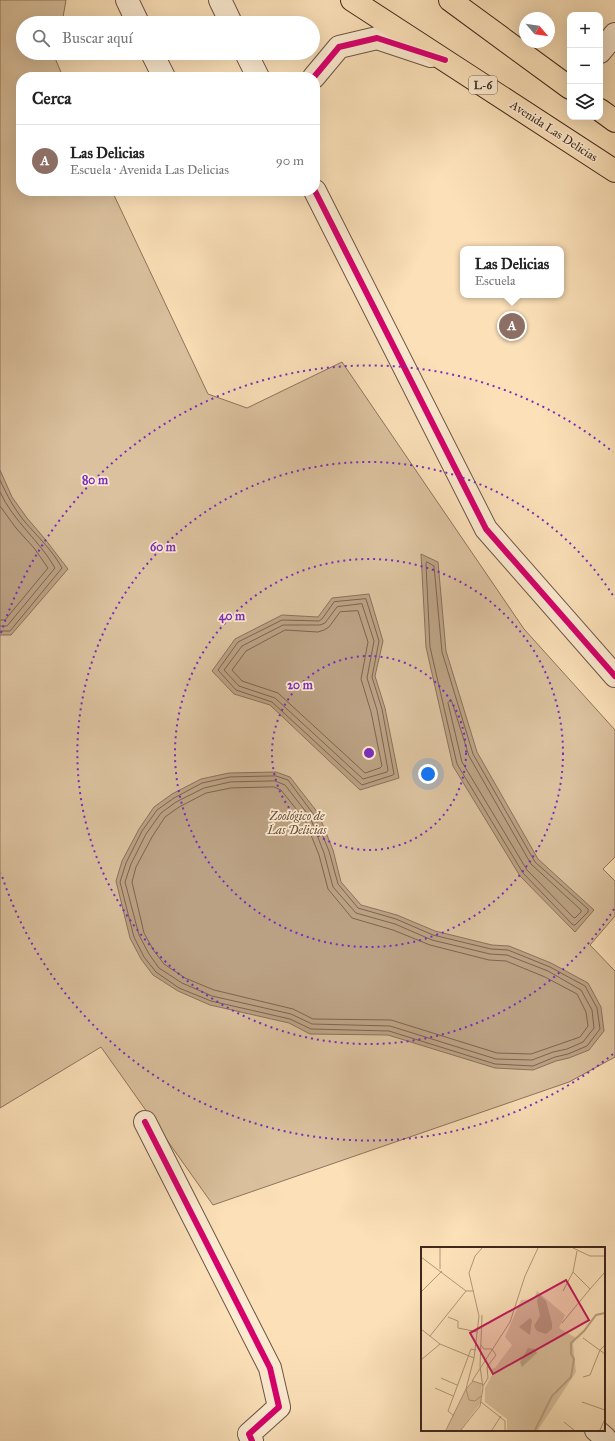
<!DOCTYPE html>
<html lang="es">
<meta charset="utf-8">
<style>
body{margin:0;font-family:"IM FELL Great Primer",serif;background:#f2f2f2;color:#222}
.controls{position:absolute;right:12px;top:12px;display:grid;overflow:hidden;border-radius:8px;box-shadow:0 4px 16px #0002}
.controls button{width:36px;height:36px;display:grid;place-items:center;padding:0;border:0;border-bottom:1px solid #e0e0e0;background:#fff;color:#222;font:20px sans-serif}
.compass{position:absolute;left:519px;top:12px;width:36px;height:36px;border-radius:50%;background:#fff;box-shadow:0 4px 16px #0002;rotate:119deg}
.you{position:absolute;left:428px;top:774px;width:14px;height:14px;margin:-10px;border:3px solid #fff;border-radius:50%;background:#1a73e8;box-shadow:0 0 0 6px #1a73e833}
.badge{display:grid;place-items:center;width:26px;height:26px;border-radius:50%;background:#8f2418;color:#fff;font-size:13px;font-weight:700}
.pin{position:absolute;translate:-50% -50%;border:2px solid #fff;box-shadow:0 1px 4px #0006}
.popup{position:absolute;left:460px;top:246px;width:104px;height:52px;box-sizing:border-box;display:grid;place-content:center;border-radius:8px;background:#fff;filter:drop-shadow(0 1px 3px #0005);font-size:13px;white-space:nowrap;color:#767676}
.popup b{font-size:15px;color:#222}
.popup::after{content:'';position:absolute;left:50%;top:100%;margin-left:-8px;border:8px solid transparent;border-top-color:#fff}
.list{margin:0;padding:0;list-style:none}
h2{display:flex;justify-content:space-between;align-items:center;height:52px;margin:0;padding:0 16px;font-size:17px}
h2 small{font-size:13px;font-weight:400;color:#767676}
.list li{display:grid;grid-template-columns:26px 1fr auto;gap:12px;align-items:center;box-sizing:border-box;height:72px;padding:0 16px;border-top:1px solid #e0e0e0}
.list b{display:block;font-size:15px;white-space:nowrap}
.list p{margin:0;font-size:13px;white-space:nowrap;color:#767676}
.list em{font-size:13px;font-style:normal;color:#767676}
.icon{flex:none;width:22px;height:22px;fill:none;stroke:currentColor;stroke-width:2;stroke-linecap:round;stroke-linejoin:round}
.map{position:relative;flex:none;width:615px;height:1441px;overflow:hidden}
.search{position:absolute;background:#fff;box-shadow:0 4px 16px #0002;left:16px;top:16px;width:304px;height:44px;display:flex;align-items:center;gap:10px;box-sizing:border-box;padding:0 14px;border-radius:22px;color:#767676;font-size:15px}
.panel{position:absolute;background:#fff;box-shadow:0 4px 16px #0002;left:16px;top:72px;width:304px;height:124px;border-radius:16px}
.map>svg:first-child{display:block}
.green{fill:#dbc19e;stroke:#8e745e}
.water{fill:#bba183;stroke:#8a715a}
.lines{fill:none;stroke-linecap:round;stroke-linejoin:round}
.shore{stroke:#7e6450;stroke-width:1}
.minor-casing{stroke:#6f5644;stroke-width:24}
.major-casing{stroke:#40281d;stroke-width:24}
.minor{stroke:#fcebd1;stroke-width:22}
.major{stroke:#fbe0b8;stroke-width:22}
.cycleway-casing{stroke:#fcebd1;stroke-width:8}
.cycleway{stroke:#d6006c;stroke-width:6}
.ring{fill:none;stroke:#7b2cbf;stroke-width:2;stroke-dasharray:2 4}
.labels{text-anchor:middle;stroke-width:3.5;stroke-linejoin:round;paint-order:stroke}
.shield{fill:#fcebd1;stroke:#786253;stroke-width:1}
.shield-label{font-size:11px;font-weight:bold;fill:#40281d}
.street-label{font-size:12px;fill:#40281d;stroke:#fcebd1}
.park-label{font-size:12px;font-style:italic;fill:#674e3d;stroke:#fcebd1}
.inset-river{fill:none;stroke:#bba183;stroke-width:2}
.inset-road{fill:none;stroke:#b0967a;stroke-width:1}
.view{fill:#c2185b;fill-opacity:0.15;stroke:#c2185b;stroke-width:2}
.inset-edge{fill:none;stroke:#40281d;stroke-width:2}
.centre{fill:#7b2cbf;stroke:#fcebd1;stroke-width:2}
.ring-label{font-size:12px;text-anchor:middle;font-weight:bold;fill:#7b2cbf;stroke:#fcebd1;stroke-width:3.5;stroke-linejoin:round;paint-order:stroke}
</style>
<div class="map">
<svg width="615" height="1441" viewBox="0 0 615 1441">
<rect width="100%" height="100%" fill="#fbe0b8"/>
<filter id="stains"><feTurbulence type="fractalNoise" baseFrequency=".005" numOctaves="4"/><feColorMatrix values="0 0 0 0 .2 0 0 0 0 .09 0 0 0 0 .02 0 0 0 .5 -.17"/></filter>
<radialGradient id="worn" r=".72"><stop offset=".6" stop-color="#630" stop-opacity="0"/><stop offset="1" stop-color="#630" stop-opacity=".3"/></radialGradient>
<path class="green" d="M0,0H66L62,23H23V53H56L55,58L63,77H21V191H112L208,394L247,408L342,362L524,629L615,730V857L603,869L615,881V916L590,945L615,971V1057L569,1082L213,1205L101,1047L0,1108Z"/>
<g class="water">
<path d="M0,470L12,497L27,518L45,539L68,569L11,635H0Z"/>
<path d="M421,554L438,562L446,651L477,752L538,859L594,910L575,932L520,876L453,766L426,647Z"/>
<path d="M369,594L383,641L375,676L385,708L399,778L360,790L270,705L234,694L212,671L235,639L282,615L318,617L332,598Z"/>
<path d="M276,772L290,777L318,813L333,850L341,882L361,905L397,915L435,931L492,945L509,946L551,963L588,983L601,1007L604,1031L589,1050L569,1058L556,1061L533,1070L495,1068L388,1035L310,1034L289,1023L210,1005L178,991L153,975L141,959L130,938L116,881L122,861L139,829L154,807L172,794L201,779L229,773Z"/>
</g>
<g class="lines">
<g class="shore">
<path d="M0,480C7,495 14,509 25,522C38,537 53,551 62,568L10,631H0"/>
<path d="M0,492C13,521 40,541 55,568L7,626H0"/>
<path d="M0,506L16,528L34,548L48,568L5,620H0"/>
<path d="M427,562L434,566L442,652L473,754L535,862L588,909V912L575,925H573L523,873L457,764L430,647L426,564Z"/>
<path d="M366,599L379,641L372,677L382,709L394,774L393,775L362,785L272,702L236,690L218,670L238,642L282,620L319,621L322,619L334,602Z"/>
<path d="M362,604L374,641L367,678L377,710L388,770L387,772L363,779L275,698L239,686L224,670L242,646L283,625H320L325,623L337,607Z"/>
<path d="M358,611L368,642L361,679L371,712L382,766L380,768L365,773L278,693L242,681L232,670L246,651L285,630L318,632L324,630L329,627L340,612Z"/>
<path d="M450,701L452,702L469,756L531,864L581,910V912L575,918L573,917L527,870L462,762L448,703Z"/>
<path d="M276,776L288,780L314,815L329,851L338,884L358,908L396,919L433,935L491,949L508,950L550,967L585,986L597,1008L600,1029L587,1046L568,1054L555,1057L533,1066L495,1064L389,1031L311,1029L290,1019L211,1001L179,988L156,972L144,957L134,937L120,882L126,863L142,831L157,810L174,798L202,783L230,777Z"/>
<path d="M275,781L285,785L310,817L324,853L333,887L356,913L395,924L432,940L490,954L507,955L548,971L581,990L592,1010L594,1028L583,1042L567,1049L553,1052L532,1060L496,1059L390,1026L312,1024L291,1014L212,996L182,983L159,968L149,954L139,935L125,882L131,864L146,834L161,813L176,802L204,788L230,782Z"/>
<path d="M274,787L281,790L305,820L319,855L328,889L352,918L393,930L430,945L489,960L506,961L545,977L577,994L586,1012L588,1026L580,1037L531,1054L497,1053L391,1020L313,1019L293,1009L214,990L185,978L164,964L154,951L144,933L132,882L136,867L152,837L165,817L179,807L206,793L231,788Z"/>
</g>
<g class="minor-casing">
<g id="minor">
<path d="M127,0L138,23"/>
<path d="M220,0L231,23"/>
<path d="M600,52L615,34"/>
<path d="M152,53L164,77"/>
<path d="M246,53L258,77"/>
<path d="M314,77L339,47L377,38L431,56"/>
<path d="M315,191L486,529L615,676"/>
<path d="M145,1122L270,1368L279,1407L249,1434L252,1441"/>
<path d="M596,1430L605,1438V1441"/>
</g>
</g>
<g class="major-casing">
<g id="major">
<path d="M352,0L615,171"/>
<path d="M450,0L570,88"/>
<path d="M600,110L615,121"/>
</g>
</g>
<use href="#minor" class="minor"/>
<use href="#major" class="major"/>
<g class="cycleway-casing">
<g id="cycleway">
<path d="M314,77L339,47L377,38L445,60"/>
<path d="M315,191L486,529L615,676"/>
<path d="M145,1122L270,1368L279,1407L249,1434L252,1441"/>
</g>
</g>
<use href="#cycleway" class="cycleway"/>
</g>
<g class="ring">
<circle cx="369" cy="753" r="97"/>
<circle cx="369" cy="753" r="194"/>
<path d="M614 909A291 291 0 1 1 614 597"/>
<path d="M613 1054A387 387 0 0 1 1 873M1 633A387 387 0 0 1 613 452"/>
</g>
<g class="labels">
<rect class="shield" x="469" y="76" width="28" height="18" rx="3"/>
<g class="shield-label">
<text x="483" y="89">L-6</text>
</g>
<g class="street-label">
<text transform="translate(554 131) rotate(33)" y="4">Avenida Las Delicias</text>
</g>
<g class="park-label">
<text x="297" y="820">Zoológico de<tspan x="297" dy="14">Las Delicias</tspan></text>
</g>
</g>
<g transform="translate(421 1247)">
<rect width="184" height="184" fill="#fbe0b8"/>
<path d="M116,44L144,68L138,81L155,91L152,97L155,125L117,183H86V172L64,155V141L71,128L69,122L74,121L91,98L84,90L100,53L113,52ZM52,134L61,137L60,155L40,183H25L45,142Z" fill="#dbc19e"/>
<path d="M118,48L125,54L131,76V82L125,87L116,84L113,79L119,69L116,54ZM109,71L111,73L109,88L98,80ZM107,101L114,102L116,106L101,120L99,115Z" fill="#bba183"/>
<path class="inset-river" d="M114,183L131,149L150,130L153,112L150,107V96L163,84L175,68L184,66"/>
<path class="inset-road" d="M19,1V22M152,1L169,9H184M0,10L45,44H52M169,42L184,25M142,44L152,25L156,4M0,45L21,24M27,70L37,74V81L57,85M141,76L169,42L152,25M0,82L19,97L53,111M9,89L45,44M162,91L184,107M60,98L63,102H71L75,108L66,120L67,131L62,139M0,113L19,97M162,130L169,128L179,103L184,98M20,131L36,138M51,134L89,75L104,29L117,1M14,141L32,149M60,149L54,154L48,153L45,142L52,134L61,137M60,155L84,174V183M161,155L184,163M33,169L27,164L50,102L55,103M143,175L153,183M25,183L45,142L53,111L58,69L48,26L54,9L61,1M40,183L59,159L62,141L59,119L61,68M71,183L80,169M179,183L184,172"/>
<path class="view" d="M145,33L168,73L72,127L49,86Z"/>
<rect width="184" height="184" class="inset-edge"/>
</g>
<circle cx="369" cy="753" r="6" class="centre"/>
<g class="ring-label">
<text x="95" y="484">80 m</text>
<text x="163" y="551">60 m</text>
<text x="232" y="620">40 m</text>
<text x="300" y="689">20 m</text>
</g>
<rect width="100%" height="100%" filter="url(#stains)"/>
<rect width="100%" height="100%" fill="url(#worn)"/>
</svg>
<div class="controls">
<button>+</button>
<button>−</button>
<button><svg class="icon" aria-label="layers" viewBox="0 0 24 24"><path d="M12 4l9 5-9 5-9-5zM3 14l9 5 9-5"/></svg></button>
</div>
<svg class="compass" viewBox="-18 -18 36 36"><path d="M0-13l5 13h-10z" fill="#e53935"/><path d="M0 13l5-13h-10z" fill="#767676"/></svg>
<div class="you"></div>
<div class="pin badge" style="left:512px;top:326px;background:#8d6e63">A</div>
<div class="popup"><b>Las Delicias</b>Escuela</div>
<div class="search"><svg class="icon" aria-label="search" viewBox="0 0 24 24"><circle cx="10" cy="10" r="6"/><path d="M15 15l6 6"/></svg>Buscar aquí</div>
<section class="panel">
<h2>Cerca<small></small></h2>
<ul class="list">
<li><span class="badge" style="background:#8d6e63">A</span><div><b>Las Delicias</b><p>Escuela · Avenida Las Delicias</p></div><em>90 m</em></li>
</ul>
</section>
</div>
